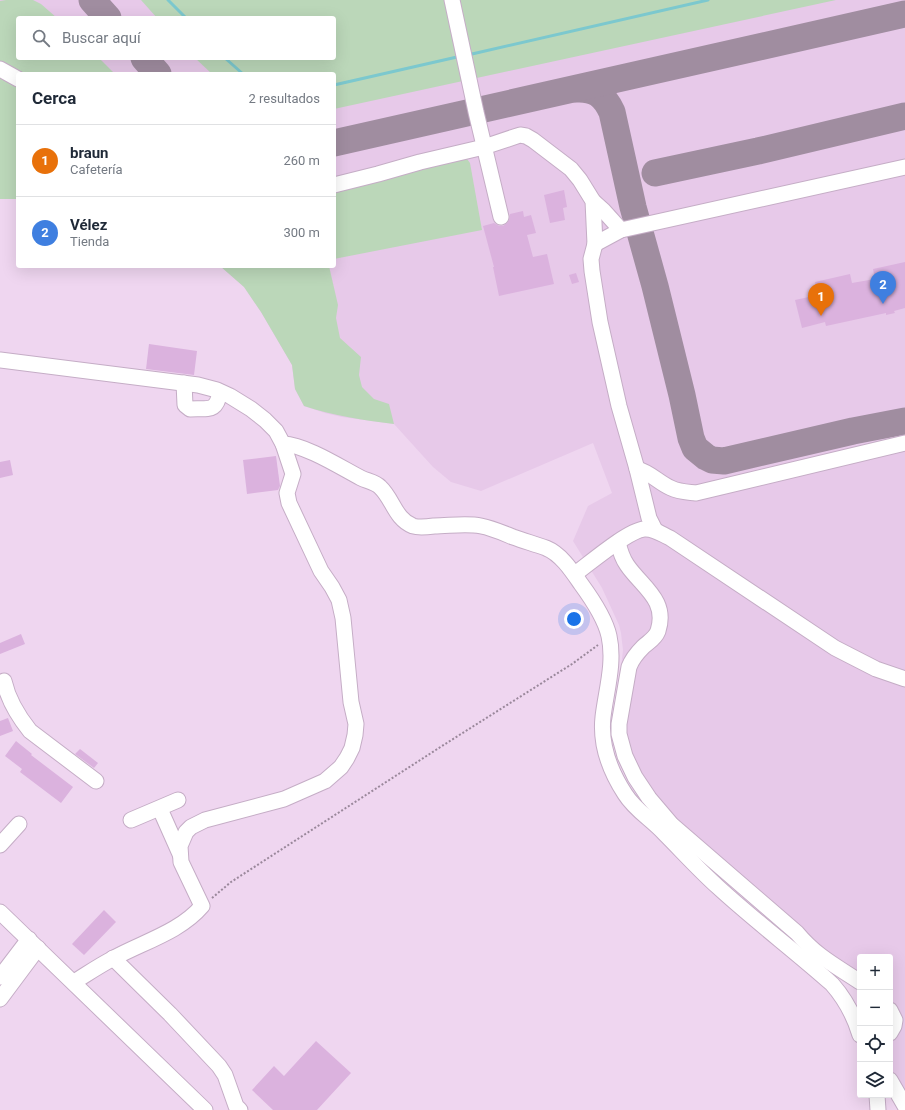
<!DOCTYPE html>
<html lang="es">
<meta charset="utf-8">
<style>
body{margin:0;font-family:Roboto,sans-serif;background:#f6f6f7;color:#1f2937}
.controls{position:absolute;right:12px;bottom:12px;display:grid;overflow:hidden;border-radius:4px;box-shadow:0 4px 16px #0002}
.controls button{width:36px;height:36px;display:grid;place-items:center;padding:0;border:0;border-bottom:1px solid #e0e1e3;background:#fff;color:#1f2937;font:20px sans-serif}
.you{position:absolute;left:574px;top:619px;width:14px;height:14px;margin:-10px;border:3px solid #fff;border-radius:50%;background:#1a73e8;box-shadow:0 0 0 6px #1a73e833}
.badge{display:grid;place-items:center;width:26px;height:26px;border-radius:50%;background:#1a73e8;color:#fff;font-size:13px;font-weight:700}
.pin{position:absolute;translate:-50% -33px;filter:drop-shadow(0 1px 2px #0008)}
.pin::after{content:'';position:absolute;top:21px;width:14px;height:12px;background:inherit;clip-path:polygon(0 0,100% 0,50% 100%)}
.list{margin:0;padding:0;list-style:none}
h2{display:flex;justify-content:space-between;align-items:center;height:52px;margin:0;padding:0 16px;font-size:17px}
h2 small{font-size:13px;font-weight:400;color:#747a83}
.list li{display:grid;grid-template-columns:26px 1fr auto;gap:12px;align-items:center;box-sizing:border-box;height:72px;padding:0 16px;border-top:1px solid #e0e1e3}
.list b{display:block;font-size:15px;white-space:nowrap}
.list p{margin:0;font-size:13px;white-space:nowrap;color:#747a83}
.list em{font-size:13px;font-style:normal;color:#747a83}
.icon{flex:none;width:22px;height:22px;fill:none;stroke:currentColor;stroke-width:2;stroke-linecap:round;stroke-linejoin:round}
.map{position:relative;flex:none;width:905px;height:1110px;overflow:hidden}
.search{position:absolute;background:#fff;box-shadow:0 4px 16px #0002;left:16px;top:16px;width:320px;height:44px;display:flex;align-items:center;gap:10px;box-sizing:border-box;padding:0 14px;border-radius:4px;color:#747a83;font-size:15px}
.panel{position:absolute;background:#fff;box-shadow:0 4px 16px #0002;left:16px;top:72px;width:320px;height:196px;border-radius:4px}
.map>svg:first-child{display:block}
.built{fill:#e7c9e9;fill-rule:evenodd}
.green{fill:#bbd7b9}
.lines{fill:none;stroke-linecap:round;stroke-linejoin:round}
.stream{stroke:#7cc8ce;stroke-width:3}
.taxiway{stroke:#a08da0;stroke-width:27}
.building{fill:#dbb2de}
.minor-casing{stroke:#c5adc6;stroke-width:17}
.path{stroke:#9a889b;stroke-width:2;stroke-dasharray:2 2;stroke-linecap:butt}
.minor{stroke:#fff;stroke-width:15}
</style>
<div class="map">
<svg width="905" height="1110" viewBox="0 0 905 1110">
<rect width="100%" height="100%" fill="#efd6f0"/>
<path class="built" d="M0,0H905V1110L890,1091V957H860V991L812,959L629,776L607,733L606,729L615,717L623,650L621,633L619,625L602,588L573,541L588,506L612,493L593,443L481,491L451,482L433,467L394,424L342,417L325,413L304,406L295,389L292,365L261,312L244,287L220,266H334V74H18V199H0ZM18,18H334V58H18Z"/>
<g class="green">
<path d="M6,0H33L41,4L57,18H18V58H99L115,74H18V199H0V1Z"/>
<path d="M141,0H836L334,109V74H212L195,58H334V18H157Z"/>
<path d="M467,159L470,163L482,230L334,259V182Z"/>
<path d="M220,266H329L338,305L336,318L340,338L361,357L359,375L362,387L374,399L389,404L394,424C363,420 334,416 304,406L295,389L292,365L261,312L244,287Z"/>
</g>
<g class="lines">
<g class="stream">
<path d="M168,0L186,18"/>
<path d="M472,54L708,0"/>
<path d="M225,58L243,74"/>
<path d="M334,85L457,57"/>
</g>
<g class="taxiway">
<path d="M92,0L108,18"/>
<path d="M144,58L158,74"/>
<path d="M576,89C595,88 604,95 612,112L633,207L655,286L682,395L691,438L695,448L706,457L712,460L724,461L853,431L905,421"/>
<path d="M334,143L905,14"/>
<path d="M655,173L758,151L905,116"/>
</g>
</g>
<g class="building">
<path d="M564,190L567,207L563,208L565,220L550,223L544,195Z"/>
<path d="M523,211L524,217L531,215L536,233L527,235L533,257L547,254L554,284L499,296L493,267H494L483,226L494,223L499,226H503L507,223L509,220L510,214Z"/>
<path d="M905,262V308L894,311L895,313L886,315V313L826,326L825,322L802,328L795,300L818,295L815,282L850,274L852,283L875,279L873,269Z"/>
<path d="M576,273L579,282L572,284L569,275Z"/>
<path d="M149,344L197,351L194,375L146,369Z"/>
<path d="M276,456L280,486L278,490L247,494L243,460Z"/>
<path d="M10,460L13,475L0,478V462Z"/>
<path d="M21,634L25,644L0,654V643Z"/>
<path d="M8,718L13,731L0,736V721Z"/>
<path d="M16,741L32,754L31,755L73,787L61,803L20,772L22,769L5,756Z"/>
<path d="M80,749L98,763L94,768L75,754Z"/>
<path d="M104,910L116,922L84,955L72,944Z"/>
<path d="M316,1041L351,1073L317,1110H273L252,1090L274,1066L284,1076Z"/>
</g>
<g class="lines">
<g class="minor-casing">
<g id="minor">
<path d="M452,0L476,112L501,217"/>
<path d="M0,69L18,79"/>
<path d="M334,185L378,174L420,162L484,147L520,135L526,136L533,140L571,169L580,180L593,201L595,244L591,259L592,271L600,322L619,406L637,469L649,518L655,530"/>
<path d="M593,201L603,210L621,230"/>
<path d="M595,244L621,230L905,167"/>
<path d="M0,360L198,385L217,390L230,396L251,409L265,420L276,431L283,444L293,474L287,493L289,503L321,571L332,587L339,600L343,618L351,702L356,724L355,735L352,748L347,758L341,767L325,781L284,799L205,820L191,827L186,832L180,846L181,862L202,906C180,932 143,942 114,958C100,965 87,974 74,982"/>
<path d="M184,383L185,405L190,409C209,408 216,413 220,392"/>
<path d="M283,444C306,445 340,467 361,478C367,481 375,482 380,487C393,499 395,519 413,526C419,528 427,527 434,526C449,526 466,523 481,526C492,528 503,533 513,537C524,541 535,544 546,548C561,554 572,571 581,584C592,599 605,618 609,636C615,663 606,691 603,717C600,744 610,771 625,794C635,810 651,819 664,833C682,851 699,870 718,887C755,921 795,951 832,984C846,1000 854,1015 860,1035"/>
<path d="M637,469C650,472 659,483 671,488C679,492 688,492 696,493L905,443"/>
<path d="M618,542C620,551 622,558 627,565C642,587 668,600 658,631C655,639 648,642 643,647C637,653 632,659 629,667L619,724V734L625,756L635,777L649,798L672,825L797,933C816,956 836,966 860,982"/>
<path d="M575,574C590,563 627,531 644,529C654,528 661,534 670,538L835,648L876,669L905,679"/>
<path d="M4,681C8,699 18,716 30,731L96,781"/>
<path d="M160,809L180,854"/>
<path d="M131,820L178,800"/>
<path d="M0,845L19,824"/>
<path d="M0,912L205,1110"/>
<path d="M113,958L170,1014L219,1066L225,1075L236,1106L240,1110"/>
<path d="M0,977L29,939"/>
<path d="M0,999L38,948"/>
<path d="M890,1010L895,1020L894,1026L890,1033"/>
<path d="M890,1080L905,1106"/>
<path d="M877,1095L878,1110"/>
</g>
</g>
<path class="path" d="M212,898L231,882L442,746L572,664L598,645"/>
<use href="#minor" class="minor"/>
</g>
</svg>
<div class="controls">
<button>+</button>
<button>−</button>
<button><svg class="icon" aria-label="locate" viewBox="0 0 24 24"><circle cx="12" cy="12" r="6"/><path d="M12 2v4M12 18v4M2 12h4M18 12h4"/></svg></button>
<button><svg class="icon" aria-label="layers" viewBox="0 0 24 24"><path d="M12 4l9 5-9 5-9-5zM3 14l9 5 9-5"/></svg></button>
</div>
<div class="you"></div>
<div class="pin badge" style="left:821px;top:316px;background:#e8710a">1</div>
<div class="pin badge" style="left:883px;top:304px;background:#3f7fe0">2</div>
<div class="search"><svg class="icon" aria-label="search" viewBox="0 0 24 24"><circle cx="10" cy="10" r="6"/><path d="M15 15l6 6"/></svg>Buscar aquí</div>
<section class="panel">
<h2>Cerca<small>2 resultados</small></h2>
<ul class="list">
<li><span class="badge" style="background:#e8710a">1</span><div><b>braun</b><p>Cafetería</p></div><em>260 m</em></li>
<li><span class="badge" style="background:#3f7fe0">2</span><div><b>Vélez</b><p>Tienda</p></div><em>300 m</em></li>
</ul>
</section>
</div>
